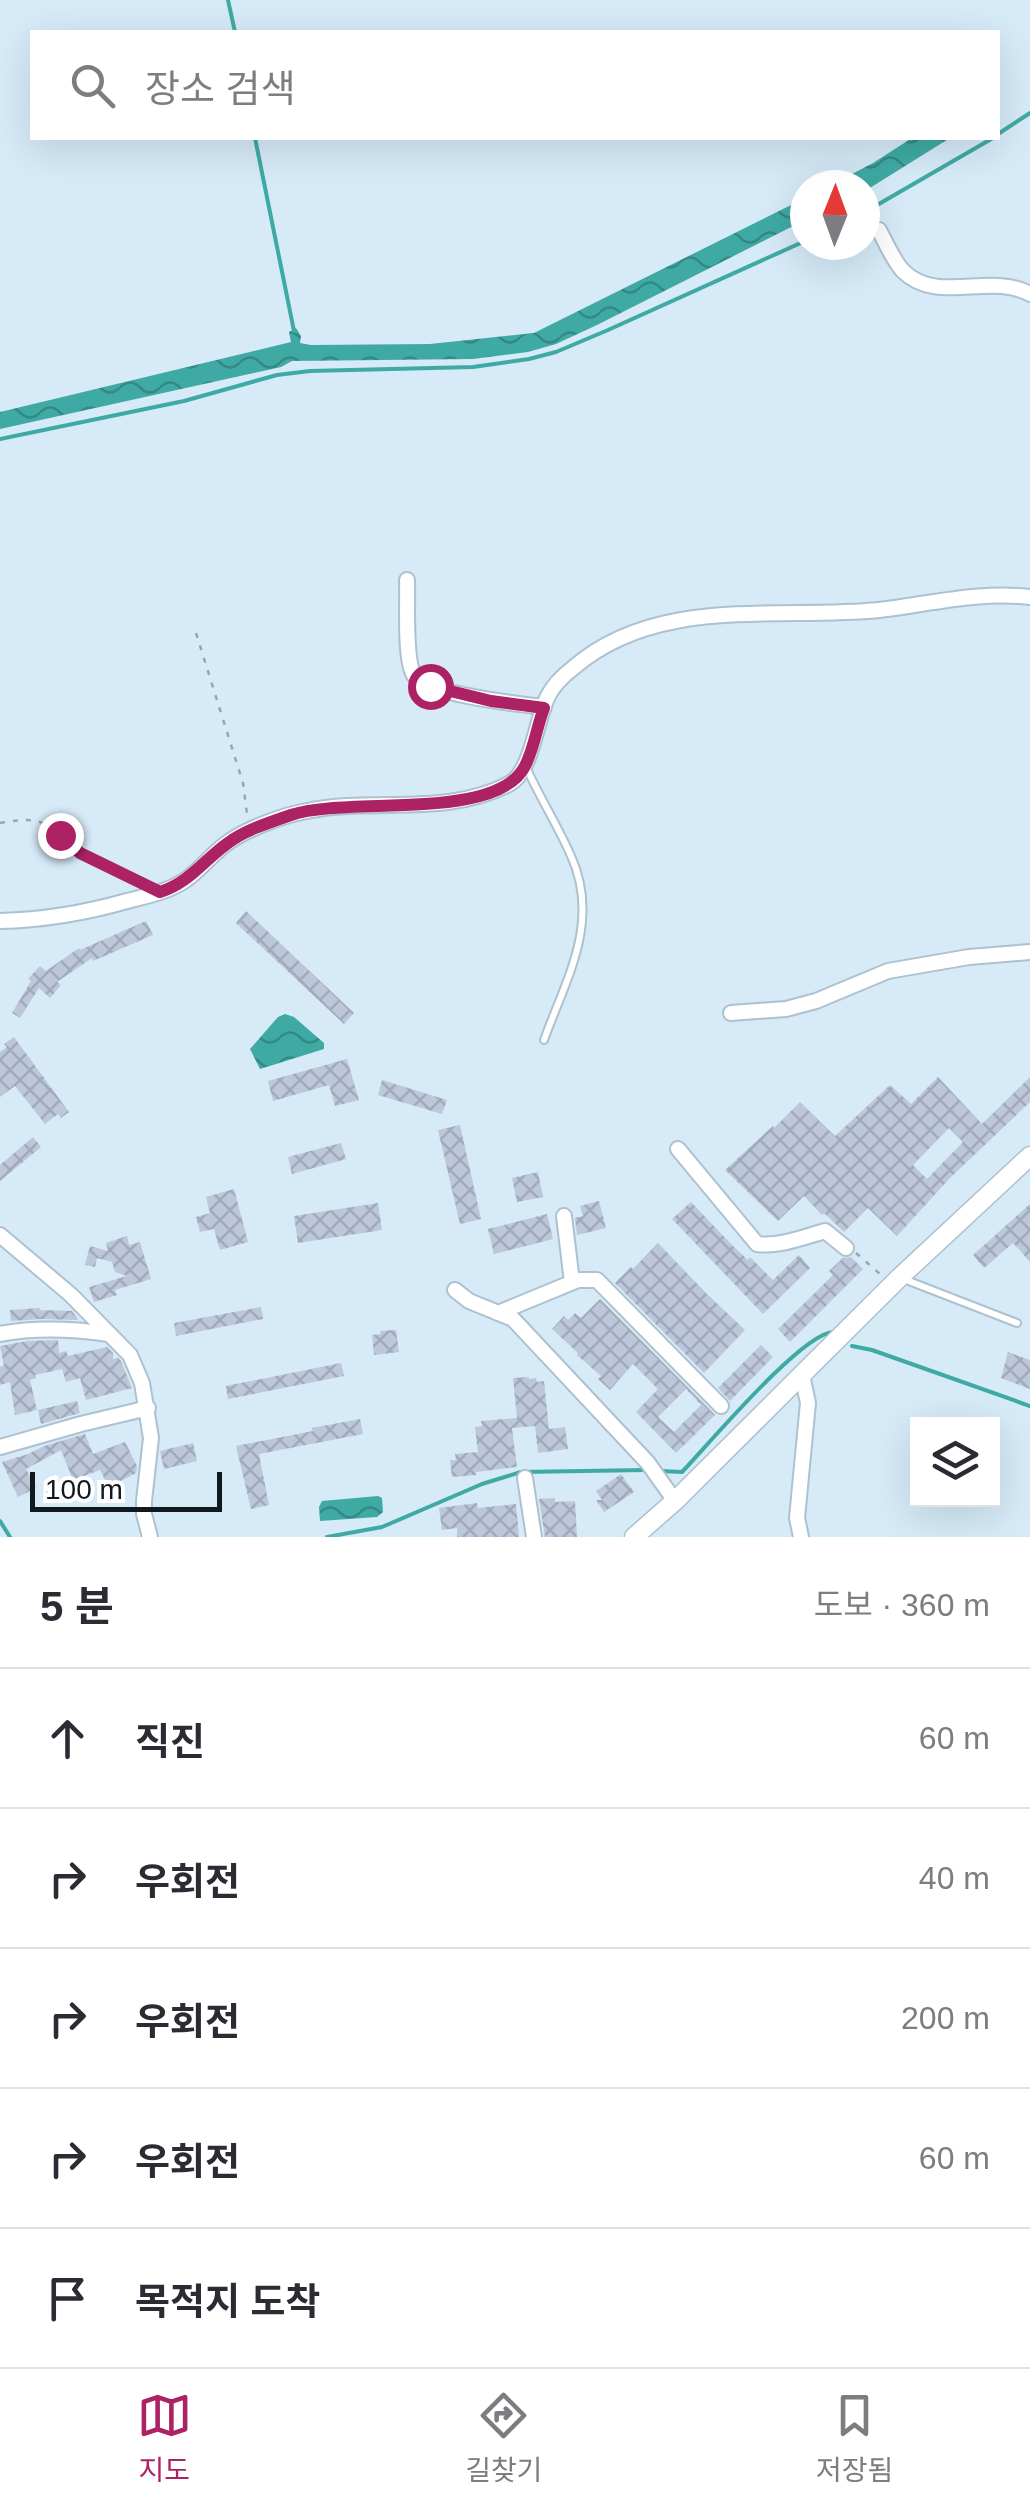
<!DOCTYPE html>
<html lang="ko">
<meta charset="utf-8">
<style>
body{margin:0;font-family:Helvetica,"Noto Sans KR",sans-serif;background:#f2f2f3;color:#2b2b33}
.controls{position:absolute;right:30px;bottom:30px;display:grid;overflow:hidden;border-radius:0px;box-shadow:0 10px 40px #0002}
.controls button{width:90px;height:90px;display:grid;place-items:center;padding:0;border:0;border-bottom:2px solid #e1e1e2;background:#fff;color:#2b2b33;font:50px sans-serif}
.compass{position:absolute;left:790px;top:170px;width:90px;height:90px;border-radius:50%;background:#fff;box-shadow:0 10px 40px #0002;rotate:1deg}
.scale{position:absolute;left:30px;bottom:25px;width:192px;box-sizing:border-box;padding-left:10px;border:5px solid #12191e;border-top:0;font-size:28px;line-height:35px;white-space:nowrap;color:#12191e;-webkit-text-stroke:8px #fff;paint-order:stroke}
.stop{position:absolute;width:30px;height:30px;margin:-22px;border:8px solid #ac2265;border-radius:50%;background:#fff}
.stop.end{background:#ac2265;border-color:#fff;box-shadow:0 2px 10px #0008}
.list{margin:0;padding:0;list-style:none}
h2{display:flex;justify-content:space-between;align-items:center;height:130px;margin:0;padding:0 40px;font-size:42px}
h2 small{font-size:32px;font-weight:400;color:#7c7c81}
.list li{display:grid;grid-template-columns:65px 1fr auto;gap:30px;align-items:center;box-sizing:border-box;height:140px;padding:0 40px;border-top:2px solid #e1e1e2}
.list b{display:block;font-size:38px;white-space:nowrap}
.list em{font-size:32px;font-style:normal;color:#7c7c81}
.icon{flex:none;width:55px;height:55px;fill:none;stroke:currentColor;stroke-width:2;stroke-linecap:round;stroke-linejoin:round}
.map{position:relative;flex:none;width:1030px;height:1537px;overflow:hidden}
.search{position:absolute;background:#fff;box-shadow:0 10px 40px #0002;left:30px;right:30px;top:30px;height:110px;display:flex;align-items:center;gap:25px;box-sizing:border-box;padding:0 35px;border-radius:0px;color:#7c7c81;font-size:38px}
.sheet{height:830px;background:#fff}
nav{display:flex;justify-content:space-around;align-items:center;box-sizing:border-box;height:140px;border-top:2px solid #e1e1e2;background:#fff;font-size:28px;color:#7c7c81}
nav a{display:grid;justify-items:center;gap:5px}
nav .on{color:#ac2265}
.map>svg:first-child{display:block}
.water{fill:url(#water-waves)}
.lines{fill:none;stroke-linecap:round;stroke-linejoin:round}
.stream{stroke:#3faaa4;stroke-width:4}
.building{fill:url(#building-cross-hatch);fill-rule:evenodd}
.lane-casing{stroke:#aec1cf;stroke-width:10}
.street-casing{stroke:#aec1cf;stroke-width:18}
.secondary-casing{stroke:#aec1cf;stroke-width:21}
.path{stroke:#96a6b1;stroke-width:2.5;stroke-dasharray:5 8;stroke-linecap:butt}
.lane{stroke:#fff;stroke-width:6}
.street{stroke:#fff;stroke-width:14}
.secondary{stroke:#fff;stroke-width:18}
.route{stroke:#ac2265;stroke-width:12}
</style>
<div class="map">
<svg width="1030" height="1537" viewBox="0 0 1030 1537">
<defs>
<pattern id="water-waves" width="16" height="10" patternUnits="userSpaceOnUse" patternTransform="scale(2.5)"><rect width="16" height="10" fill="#3faaa4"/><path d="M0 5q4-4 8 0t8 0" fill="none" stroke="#338a85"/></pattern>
<pattern id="building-cross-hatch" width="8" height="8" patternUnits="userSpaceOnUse" patternTransform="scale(2.5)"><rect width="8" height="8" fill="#bdc7da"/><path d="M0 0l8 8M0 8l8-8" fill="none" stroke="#a1aabb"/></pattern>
</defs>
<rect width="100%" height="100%" fill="#d6eaf8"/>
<g class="water">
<path d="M912,138H950L865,191V185H831L873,163Z"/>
<path d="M805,198V220L597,325L556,344L528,352L473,359L292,361L281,367L0,429V412L291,342L289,332L296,328L301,336L300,343L311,345L430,344L534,333Z"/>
<path d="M285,1014L294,1017L324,1043V1049L260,1069L250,1049L278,1017Z"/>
<path d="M378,1496L382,1498L383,1512L377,1517L320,1521L319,1507L322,1501Z"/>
</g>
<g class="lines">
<g class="stream">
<path d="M228,0L235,32"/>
<path d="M998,134L1030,113"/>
<path d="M255,138L294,331"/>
<path d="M865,212L993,138"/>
<path d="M0,439L184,401L277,375L310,371L473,367L529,359L556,352L608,330L805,241"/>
<path d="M852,1346L872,1350L1030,1406"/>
<path d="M660,1471L682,1472C708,1445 801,1334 833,1332"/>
<path d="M0,1521L10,1537"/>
<path d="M327,1537L382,1527L482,1484L521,1472L646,1470"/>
</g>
</g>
<g class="building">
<path d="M246,911L354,1013L344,1024L236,923Z"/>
<path d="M146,921L153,935L93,961L92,958L57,982L61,985L50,998L39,988L20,1018L12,1013L31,981L28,979L40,966L46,971L79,948L80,950Z"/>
<path d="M14,1037L69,1112L61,1118L58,1114L45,1124L15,1086L0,1097V1052L7,1047L4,1044Z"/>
<path d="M347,1059L359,1100L335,1106L329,1085L273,1101L268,1081Z"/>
<path d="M938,1077L982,1124L1030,1077V1102L950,1178L897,1236L868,1208L844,1232L824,1213L822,1215L804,1196L778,1221L725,1170L773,1126L774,1128L800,1102L835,1136L890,1085L911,1104ZM949,1128L963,1142L927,1179L913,1165Z"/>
<path d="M382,1080L447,1100L442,1114L378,1095Z"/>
<path d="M460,1125L481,1219L460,1224L438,1130Z"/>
<path d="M33,1137L41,1147L0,1181V1165Z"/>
<path d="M341,1143L346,1159L292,1174L288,1157Z"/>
<path d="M538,1172L543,1197L517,1202L512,1178Z"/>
<path d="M234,1189L248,1242L220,1250L214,1229L200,1232L196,1217L210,1213L206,1197Z"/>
<path d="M599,1201L606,1228L577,1235L575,1218L583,1216L580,1206Z"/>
<path d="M691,1202L732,1245L748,1260L750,1257L773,1280L799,1255L810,1268L763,1314L672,1219Z"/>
<path d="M378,1203L382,1230L298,1243L294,1216Z"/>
<path d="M1030,1204V1262L1013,1243L984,1268L973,1255Z"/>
<path d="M547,1214L553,1239L494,1254L488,1229Z"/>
<path d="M127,1236L129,1245L140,1242L151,1279L115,1290L117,1295L94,1302L89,1287L127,1276L115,1272L112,1262L97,1258L95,1267L85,1265L90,1246L108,1251L106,1243Z"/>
<path d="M658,1243L707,1294L745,1330L704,1373L615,1283L631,1267L633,1269Z"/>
<path d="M851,1257L863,1269L790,1342L778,1329L833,1275L829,1271L843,1258Z"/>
<path d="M600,1299L715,1415L676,1453L636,1412L658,1389L633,1364L610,1390L598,1379L601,1376L577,1355L578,1353L552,1329L564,1316L568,1320L575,1313L581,1318ZM686,1389L701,1405L674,1432L658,1417Z"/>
<path d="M261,1307L263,1319L176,1336L174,1323Z"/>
<path d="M40,1308V1310L72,1311L78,1320L41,1319L11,1321L10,1310Z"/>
<path d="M396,1330L399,1352L374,1355L372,1335L381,1334L380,1331Z"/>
<path d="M58,1340L59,1353L66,1351L68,1356L107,1347L113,1353V1359L118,1358L121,1361L132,1388L86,1400L80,1378L66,1382L62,1369L35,1375L36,1378L30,1380L37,1410L15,1415L10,1382L0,1385V1367L4,1365L0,1346L28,1341Z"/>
<path d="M761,1345L773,1357L730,1401L718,1388Z"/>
<path d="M1008,1352L1030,1360V1389L1001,1378Z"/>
<path d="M341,1363L344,1376L228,1399L226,1386Z"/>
<path d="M529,1377V1379L536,1378L537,1382L544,1381L549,1429L565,1427L568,1449L538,1453L535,1426L512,1428L517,1467L476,1472V1475L452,1477L450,1460H456L455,1454L478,1452L475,1427L482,1426L481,1421L517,1418L513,1378Z"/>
<path d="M77,1401L80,1413L41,1424L38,1410Z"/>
<path d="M360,1419L363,1434L259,1454L269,1505L251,1509L236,1446L313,1431L312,1428Z"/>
<path d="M85,1434L93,1454L125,1442L137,1466L136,1473L109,1487L100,1470L73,1480L61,1450L26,1469L36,1488L18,1497L2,1462L28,1454L44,1446Z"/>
<path d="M193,1443L197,1461L164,1469L160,1451Z"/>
<path d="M621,1474L634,1492L604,1512L596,1500H602L596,1491Z"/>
<path d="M555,1498V1502L575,1501L577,1537H545L539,1499Z"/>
<path d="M477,1503L478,1508L516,1504L519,1537H457V1528L442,1530L439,1508Z"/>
</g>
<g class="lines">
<g class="lane-casing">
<g id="lane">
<path d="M526,767C540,798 558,826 571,856C601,922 566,979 544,1040"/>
<path d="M901,1278L1017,1323"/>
</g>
</g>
<g class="street-casing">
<g id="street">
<path d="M879,230C886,243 893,260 903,271C937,305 991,272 1030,294"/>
<path d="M407,580C408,600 404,660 414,675C429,695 518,704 544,707"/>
<path d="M0,921C44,920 85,913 127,901C146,896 167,892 184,881C201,870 213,852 230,841C249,828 284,815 307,811C374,797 446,817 509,784C532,772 536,720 548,696C553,686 564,675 573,668C657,595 777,620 879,610C930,604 979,591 1030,597"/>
<path d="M731,1013L786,1009L816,1001L888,971L969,957L1030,952"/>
<path d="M678,1149L757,1244C779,1247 804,1237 825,1231L846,1248"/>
<path d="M564,1216L572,1282"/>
<path d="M0,1235L71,1295L130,1355L142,1383L151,1438L144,1501V1514L150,1537"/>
<path d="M455,1290L469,1301L513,1319L648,1463L675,1501"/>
<path d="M498,1313L578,1280H597L721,1406"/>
<path d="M0,1334C36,1327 73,1329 109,1334"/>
<path d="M0,1447L81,1424L148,1408"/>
<path d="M525,1478L534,1537"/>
<path d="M801,1537L797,1518L808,1403L802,1375"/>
</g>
</g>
<g class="secondary-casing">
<path id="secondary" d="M634,1537L675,1501L900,1277L1030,1156"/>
</g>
<g class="path">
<path d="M196,633L243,783L247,814"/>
<path d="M0,823C55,813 44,830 83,854C101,866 121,874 140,883"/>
<path d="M856,1253L880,1274"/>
</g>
<use href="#lane" class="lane"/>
<use href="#street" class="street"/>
<use href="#secondary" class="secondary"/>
</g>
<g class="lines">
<path class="route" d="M60,835L80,853L160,892C189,883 204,860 228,843C245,830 271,822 291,815C347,796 497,822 525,766C534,749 537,726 544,708L491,701L430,686"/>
</g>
</svg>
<div class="controls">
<button><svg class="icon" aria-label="layers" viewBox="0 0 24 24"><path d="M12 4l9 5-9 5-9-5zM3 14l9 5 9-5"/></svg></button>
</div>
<svg class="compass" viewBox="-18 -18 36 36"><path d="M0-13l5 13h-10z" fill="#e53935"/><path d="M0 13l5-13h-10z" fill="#7c7c81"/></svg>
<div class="scale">100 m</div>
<div class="stop" style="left:430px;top:686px"></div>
<div class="stop end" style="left:60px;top:835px"></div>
<div class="search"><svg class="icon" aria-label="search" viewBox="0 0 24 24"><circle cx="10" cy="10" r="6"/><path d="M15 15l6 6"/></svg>장소 검색</div>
</div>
<section class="sheet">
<h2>5 분<small>도보 · 360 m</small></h2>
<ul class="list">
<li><svg class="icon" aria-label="ahead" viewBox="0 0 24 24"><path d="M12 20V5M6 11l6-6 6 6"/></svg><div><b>직진</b></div><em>60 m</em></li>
<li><svg class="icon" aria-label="right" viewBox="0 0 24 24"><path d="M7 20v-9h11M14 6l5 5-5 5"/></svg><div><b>우회전</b></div><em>40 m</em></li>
<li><svg class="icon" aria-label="right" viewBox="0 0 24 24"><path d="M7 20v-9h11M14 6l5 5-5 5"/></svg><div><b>우회전</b></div><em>200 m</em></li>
<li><svg class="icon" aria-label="right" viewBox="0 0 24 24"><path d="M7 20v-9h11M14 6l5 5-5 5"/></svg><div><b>우회전</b></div><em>60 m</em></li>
<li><svg class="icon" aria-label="arrive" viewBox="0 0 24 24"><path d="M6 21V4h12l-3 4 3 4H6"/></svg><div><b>목적지 도착</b></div></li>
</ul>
</section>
<nav>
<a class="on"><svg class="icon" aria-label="map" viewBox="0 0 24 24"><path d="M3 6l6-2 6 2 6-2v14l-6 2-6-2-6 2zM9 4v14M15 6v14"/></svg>지도</a>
<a><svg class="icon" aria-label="directions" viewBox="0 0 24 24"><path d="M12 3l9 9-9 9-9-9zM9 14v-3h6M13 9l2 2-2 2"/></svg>길찾기</a>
<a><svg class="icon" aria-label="saved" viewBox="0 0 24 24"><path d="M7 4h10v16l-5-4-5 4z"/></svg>저장됨</a>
</nav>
